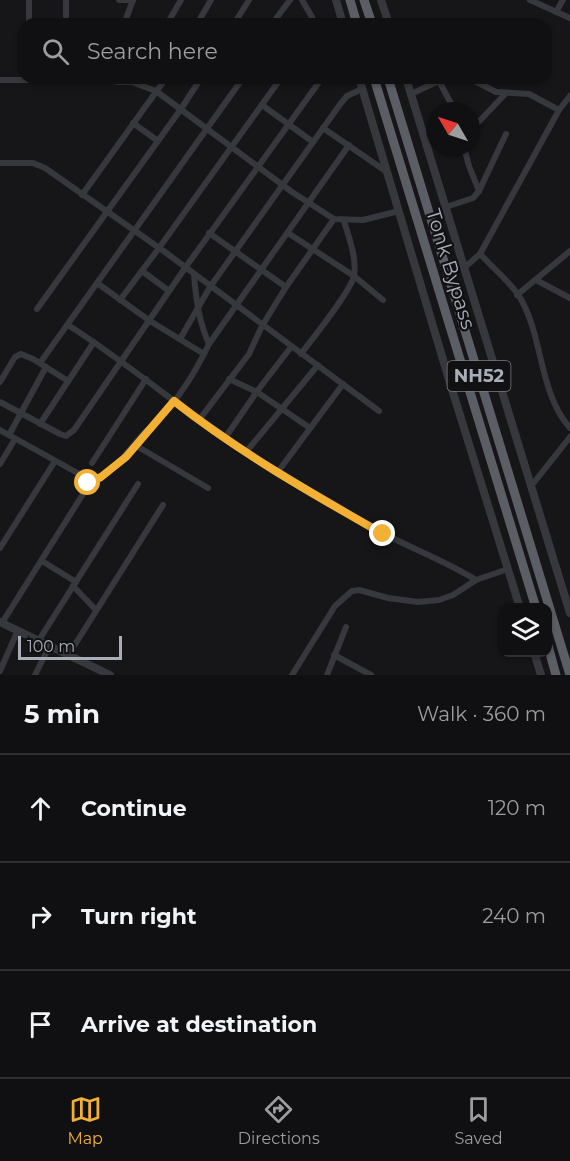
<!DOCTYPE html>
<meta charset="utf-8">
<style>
body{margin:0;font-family:Montserrat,sans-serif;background:#1e1e20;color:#f1f3f6}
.controls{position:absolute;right:18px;bottom:18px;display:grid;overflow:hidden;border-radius:12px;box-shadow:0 2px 4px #0004}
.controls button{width:54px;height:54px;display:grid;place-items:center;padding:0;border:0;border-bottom:2px solid #303032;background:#101012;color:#f1f3f6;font:30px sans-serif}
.compass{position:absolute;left:426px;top:102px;width:54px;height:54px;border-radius:50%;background:#101012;box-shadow:0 2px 4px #0004;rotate:309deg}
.scale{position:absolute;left:18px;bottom:15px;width:104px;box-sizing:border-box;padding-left:6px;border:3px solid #a8adb8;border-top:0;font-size:16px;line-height:21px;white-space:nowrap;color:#a8adb8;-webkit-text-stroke:4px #111113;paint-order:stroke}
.stop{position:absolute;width:18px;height:18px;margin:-14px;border:4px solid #f2b134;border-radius:50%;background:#fff}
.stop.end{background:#f2b134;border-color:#fff;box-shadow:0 2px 6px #0008}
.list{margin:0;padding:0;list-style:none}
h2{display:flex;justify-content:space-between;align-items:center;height:78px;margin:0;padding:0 24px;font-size:26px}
h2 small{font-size:20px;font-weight:400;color:#9c9d9f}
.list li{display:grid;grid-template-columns:39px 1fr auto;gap:18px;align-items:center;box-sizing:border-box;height:108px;padding:0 24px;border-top:2px solid #303032}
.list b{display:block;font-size:22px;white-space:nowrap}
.list em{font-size:20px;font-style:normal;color:#9c9d9f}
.icon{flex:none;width:33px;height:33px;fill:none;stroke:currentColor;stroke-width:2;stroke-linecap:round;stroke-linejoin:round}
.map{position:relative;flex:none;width:570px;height:675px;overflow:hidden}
.search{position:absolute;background:#101012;box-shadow:0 2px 4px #0004;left:18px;right:18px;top:18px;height:66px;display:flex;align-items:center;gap:15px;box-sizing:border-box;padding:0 21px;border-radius:18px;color:#9c9d9f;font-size:22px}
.sheet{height:402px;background:#101012}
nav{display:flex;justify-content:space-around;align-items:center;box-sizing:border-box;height:84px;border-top:2px solid #303032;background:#101012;font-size:16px;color:#9c9d9f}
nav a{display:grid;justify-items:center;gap:3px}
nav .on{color:#f2b134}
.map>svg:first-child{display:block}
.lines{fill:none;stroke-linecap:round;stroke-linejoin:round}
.minor{stroke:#37383d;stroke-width:6}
.tertiary{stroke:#37383d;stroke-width:8}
.trunk{stroke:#5b5e65;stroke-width:9}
.route{stroke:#f2b134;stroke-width:8}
.labels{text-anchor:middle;stroke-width:4.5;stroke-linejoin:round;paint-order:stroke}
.shield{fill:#111113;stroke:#7b7e86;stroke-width:1.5}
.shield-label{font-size:18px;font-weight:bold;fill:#a8adb8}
.street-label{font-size:20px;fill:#a8adb8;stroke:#111113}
</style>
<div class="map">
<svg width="570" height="675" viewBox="0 0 570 675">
<rect width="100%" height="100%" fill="#161618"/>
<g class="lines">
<g class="minor">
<path d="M119,0H133"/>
<path d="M302,0L312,17"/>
<path d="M530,0L570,18"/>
<path d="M556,12L563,0"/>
<path d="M29,24V0"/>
<path d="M66,24V0"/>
<path d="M124,24L133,0"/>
<path d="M167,24L181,0"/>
<path d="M197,24L211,0"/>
<path d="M234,24L249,0"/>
<path d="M272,24L290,0"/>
<path d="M30,78L31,80L88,78"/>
<path d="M95,78L119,82H132L156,91L292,192L334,219L363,220L399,211"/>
<path d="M469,78L496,92L529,94L559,110"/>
<path d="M0,80H31"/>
<path d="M439,81L455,111"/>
<path d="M411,94L445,78"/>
<path d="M262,105L313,142"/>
<path d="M133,123L158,141"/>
<path d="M323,128L387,172"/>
<path d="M471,130L506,93"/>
<path d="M464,147L469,166L479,191"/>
<path d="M0,163H33L45,168L165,252L379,411"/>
<path d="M82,195L166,78"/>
<path d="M446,207L473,198L479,191L506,134"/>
<path d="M209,233L286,287"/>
<path d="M288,233L354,276L383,300"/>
<path d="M480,254C495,270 513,284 523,303C543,342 540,394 570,428"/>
<path d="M464,268L480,254L559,110L570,96"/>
<path d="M142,271L169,291"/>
<path d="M194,275C196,299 199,322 209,344"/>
<path d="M536,280L570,298"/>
<path d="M97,283L150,321L204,354"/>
<path d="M517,295L570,251"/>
<path d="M120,300L159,248L281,78"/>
<path d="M37,309L181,109L201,78"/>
<path d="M68,325C145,374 212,436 291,482C321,500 352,517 382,533C413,549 446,561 476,580"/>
<path d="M180,339L210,287L341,103L347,96L362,89"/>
<path d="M301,354C312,339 351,291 354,276C357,258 349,238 344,221"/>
<path d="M40,363L243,78"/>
<path d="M229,379L257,392L310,428"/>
<path d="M0,382L15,357L21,354L33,359L68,381"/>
<path d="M0,402L60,434L66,436L74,430L185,268L322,78"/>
<path d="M199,420L249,354L262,326L286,287L334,219"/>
<path d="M40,424L94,342"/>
<path d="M0,430L83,476L88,479V483L83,494L2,623"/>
<path d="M9,435L46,367"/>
<path d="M225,438L258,390L291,347"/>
<path d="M135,445L208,488"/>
<path d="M246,452L318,365"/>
<path d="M92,463L146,379"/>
<path d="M0,464L15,439"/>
<path d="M277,473L343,384"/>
<path d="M88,483C115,471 125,455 143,434C148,429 153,426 157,421C178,400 196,371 209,344L349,145"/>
<path d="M532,485L570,437"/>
<path d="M0,548L55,461"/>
<path d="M42,561L76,582"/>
<path d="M73,586L96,610"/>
<path d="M39,640L138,484"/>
<path d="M69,654L163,505"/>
<path d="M334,655L371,675"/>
<path d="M0,671L18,630"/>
<path d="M35,675L50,645"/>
<path d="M292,675L335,606L352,591L359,590L388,598L418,602L439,600L453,595L476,580L508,569"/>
<path d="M327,675L346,627"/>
</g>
<g class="tertiary">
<path d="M336,0L343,24"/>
<path d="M381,0L389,24"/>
<path d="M359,78L450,383L520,608"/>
<path d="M406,78L570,613"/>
<path d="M0,622L110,675"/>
<path d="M534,652L541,675"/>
</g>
<g class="trunk">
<path d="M350,0L357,24"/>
<path d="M364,0L372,24"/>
<path d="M374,78L536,608"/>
<path d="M388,78L570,675"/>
<path d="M548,646L556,675"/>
</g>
</g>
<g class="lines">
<path class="route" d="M88,483L101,477L126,457L174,401C239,452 311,493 383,534"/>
</g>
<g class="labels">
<rect class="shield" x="447.5" y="361" width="63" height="30" rx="4.5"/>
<g class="shield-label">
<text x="479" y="382">NH52</text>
</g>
<g class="street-label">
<text transform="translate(451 269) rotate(73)" y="7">Tonk Bypass</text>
</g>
</g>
</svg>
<div class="controls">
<button><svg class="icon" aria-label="layers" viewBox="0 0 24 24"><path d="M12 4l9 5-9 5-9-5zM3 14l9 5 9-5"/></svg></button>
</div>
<svg class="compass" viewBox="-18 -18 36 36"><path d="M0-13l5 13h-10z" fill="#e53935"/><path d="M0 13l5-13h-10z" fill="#9c9d9f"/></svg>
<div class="scale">100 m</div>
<div class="stop" style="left:88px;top:483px"></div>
<div class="stop end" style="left:383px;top:534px"></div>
<div class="search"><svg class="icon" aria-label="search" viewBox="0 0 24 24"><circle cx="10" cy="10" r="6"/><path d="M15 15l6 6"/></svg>Search here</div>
</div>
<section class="sheet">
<h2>5 min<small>Walk · 360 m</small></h2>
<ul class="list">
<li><svg class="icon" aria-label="ahead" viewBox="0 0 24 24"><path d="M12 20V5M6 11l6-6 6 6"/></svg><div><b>Continue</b></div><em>120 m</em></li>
<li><svg class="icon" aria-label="right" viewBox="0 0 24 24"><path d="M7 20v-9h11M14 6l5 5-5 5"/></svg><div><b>Turn right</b></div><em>240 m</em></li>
<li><svg class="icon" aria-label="arrive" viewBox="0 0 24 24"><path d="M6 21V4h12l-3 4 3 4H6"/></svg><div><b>Arrive at destination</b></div></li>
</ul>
</section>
<nav>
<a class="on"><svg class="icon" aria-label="map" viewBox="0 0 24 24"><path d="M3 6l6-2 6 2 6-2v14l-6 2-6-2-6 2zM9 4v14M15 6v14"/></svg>Map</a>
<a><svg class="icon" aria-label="directions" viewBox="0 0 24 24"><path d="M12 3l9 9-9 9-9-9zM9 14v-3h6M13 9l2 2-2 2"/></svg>Directions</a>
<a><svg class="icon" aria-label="saved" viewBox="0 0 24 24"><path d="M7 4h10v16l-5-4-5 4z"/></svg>Saved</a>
</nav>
